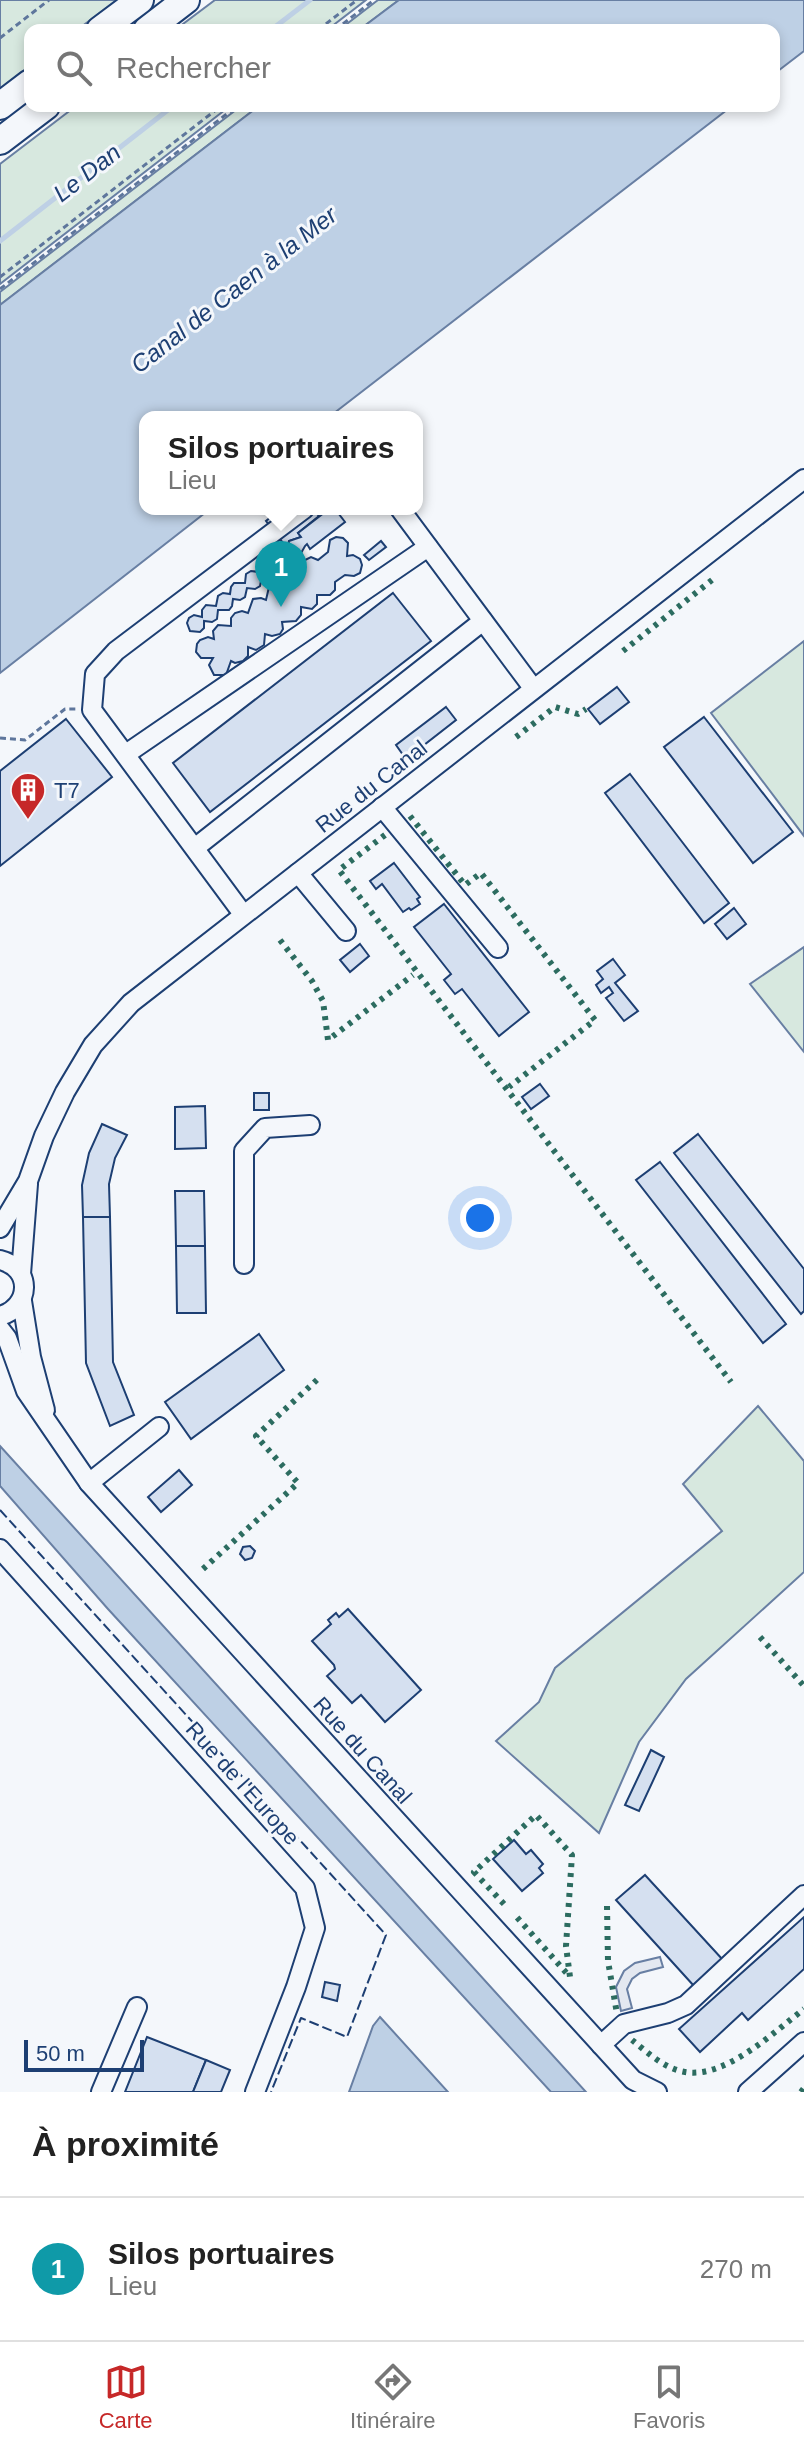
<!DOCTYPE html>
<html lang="fr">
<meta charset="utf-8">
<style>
body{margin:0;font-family:Arial,sans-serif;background:#f2f2f2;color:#222}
.scale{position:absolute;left:24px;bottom:20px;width:120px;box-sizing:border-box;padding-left:8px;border:4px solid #1d3f73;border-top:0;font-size:22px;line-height:28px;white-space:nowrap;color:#1d3f73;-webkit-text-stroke:6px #f4f7fb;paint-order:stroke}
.you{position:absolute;left:480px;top:1218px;width:28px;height:28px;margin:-20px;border:6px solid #fff;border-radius:50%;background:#1a73e8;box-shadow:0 0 0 12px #1a73e833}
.badge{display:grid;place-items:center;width:52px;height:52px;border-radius:50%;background:#c62828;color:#fff;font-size:26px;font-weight:700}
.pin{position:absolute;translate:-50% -66px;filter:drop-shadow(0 2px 4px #0008)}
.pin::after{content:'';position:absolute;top:42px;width:28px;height:24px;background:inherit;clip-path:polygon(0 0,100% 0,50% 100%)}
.popup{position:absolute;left:139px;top:411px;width:284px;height:104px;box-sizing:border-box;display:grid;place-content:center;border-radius:16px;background:#fff;filter:drop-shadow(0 2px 6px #0005);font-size:26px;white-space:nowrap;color:#767676}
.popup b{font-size:30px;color:#222}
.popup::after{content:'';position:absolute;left:50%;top:100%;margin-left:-16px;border:16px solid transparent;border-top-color:#fff}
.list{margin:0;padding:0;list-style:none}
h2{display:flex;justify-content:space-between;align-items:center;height:104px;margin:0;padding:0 32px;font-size:34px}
h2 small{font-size:26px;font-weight:400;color:#767676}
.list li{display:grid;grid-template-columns:52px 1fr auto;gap:24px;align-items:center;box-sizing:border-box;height:144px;padding:0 32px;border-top:2px solid #e0e0e0}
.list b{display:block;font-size:30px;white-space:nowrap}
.list p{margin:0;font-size:26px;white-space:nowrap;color:#767676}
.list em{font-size:26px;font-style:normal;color:#767676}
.icon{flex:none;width:44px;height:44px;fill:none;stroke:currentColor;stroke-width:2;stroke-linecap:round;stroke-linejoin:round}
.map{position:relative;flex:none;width:804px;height:2092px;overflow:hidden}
.search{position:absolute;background:#fff;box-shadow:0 4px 12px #0003;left:24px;right:24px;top:24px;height:88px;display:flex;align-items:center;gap:20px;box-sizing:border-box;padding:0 28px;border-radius:16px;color:#767676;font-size:30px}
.sheet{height:248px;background:#fff}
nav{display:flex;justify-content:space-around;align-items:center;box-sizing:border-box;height:112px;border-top:2px solid #e0e0e0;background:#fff;font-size:22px;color:#767676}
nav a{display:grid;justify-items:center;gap:4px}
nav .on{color:#c62828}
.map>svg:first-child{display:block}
.green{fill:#d7e8df;stroke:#687fa3;stroke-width:2}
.parking{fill:#e3e8f0;stroke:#687fa3;stroke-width:2}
.water{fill:#bed0e5;stroke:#687fa3;stroke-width:2}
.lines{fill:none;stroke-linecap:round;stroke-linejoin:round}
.stream{stroke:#bed0e5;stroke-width:5}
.building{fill:#d5e0f0;stroke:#1d3f73;stroke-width:2}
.minor-casing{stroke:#1d3f73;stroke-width:22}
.highway-casing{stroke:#1d3f73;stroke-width:30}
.path{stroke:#5e769c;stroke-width:3;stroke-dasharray:6 4;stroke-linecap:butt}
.minor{stroke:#f4f7fb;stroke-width:18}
.highway{stroke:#f4f7fb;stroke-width:26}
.hedge{stroke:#2c6c60;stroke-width:6;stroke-dasharray:4 6;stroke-linecap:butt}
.fence{stroke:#1d3f73;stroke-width:2;stroke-dasharray:10 4;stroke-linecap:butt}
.labels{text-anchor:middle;stroke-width:6;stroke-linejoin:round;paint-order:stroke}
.street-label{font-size:22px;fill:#1d3f73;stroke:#f4f7fb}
.poi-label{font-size:22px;fill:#1d3f73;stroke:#f4f7fb;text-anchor:start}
.water-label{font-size:24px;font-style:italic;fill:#1d3f73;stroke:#f4f7fb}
</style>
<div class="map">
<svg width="804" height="2092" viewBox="0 0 804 2092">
<rect width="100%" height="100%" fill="#f4f7fb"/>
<g class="green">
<path d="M0,0H117L77,30H30V66L0,89Z"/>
<path d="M215,0H366L327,30H175Z"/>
<path d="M378,0H399L359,30H339Z"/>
<path d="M76,106H230L0,284V164Z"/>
<path d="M241,106H259L0,305V292Z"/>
<path d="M804,641V836L711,713Z"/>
<path d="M804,947V1052L750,984Z"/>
<path d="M758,1406L804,1461V1572L686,1679L639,1742L599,1833L496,1741L539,1702L555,1668L722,1531L683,1484Z"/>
</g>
<path class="parking" d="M660,1957L663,1967L640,1973L632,1979L627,1989L632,2008L621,2011L616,1987L624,1971L635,1963Z"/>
<g class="water">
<path d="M399,0H804V51L774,74V30H359Z"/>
<path d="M259,106H732L329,417H145V509H210L0,673V305Z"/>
<path d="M0,1446L586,2092H551L108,1609L0,1486Z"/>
<path d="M380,2017L448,2092H349L373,2026Z"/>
</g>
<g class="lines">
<g class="stream">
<path d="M271,30L310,0"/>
<path d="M0,241L173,106"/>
</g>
</g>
<g class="building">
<path d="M281,509H313L319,516L298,533L301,537L289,541L287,548L266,521Z"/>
<path d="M329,509H335L345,522L310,549L307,544L305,546L300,555L291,554L288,564L283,567L276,565L275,573L272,577L262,576L260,586L255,589L247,588L245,597L240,600L233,599L232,606L229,610H218L217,619L212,622L204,621V628L200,632L190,631L187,623L189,618L194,615L202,617V610L206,605L216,606L218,596L223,593L230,594L231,587L234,583H245L246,574L251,571L259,572V565L263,561H273V554L277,550H288L289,541L301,537L298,533Z"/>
<path d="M336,537L343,538L348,543L347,556L353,555L360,559L362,565L360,573L354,576L345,575L335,582V590L330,595H317V604L312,609L301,607V615L296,621L282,622L283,629L280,634L272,636L265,634L264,645L256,650L248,647V656L243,661L235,663L231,661L226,675H214L209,665L213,658H201L196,652L197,644L200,640L208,637L214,639L213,631L218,625L231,626V618L235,613L242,611L248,613L253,599L261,598L266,600L269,587L275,584L284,586V577L287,573L294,571L301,573L303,561L311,557L318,560L328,552L330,540Z"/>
<path d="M381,541L386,547L369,560L364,555Z"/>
<path d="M393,593L431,641L210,812L173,763Z"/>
<path d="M617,687L629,702L600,724L588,709Z"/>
<path d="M446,707L456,720L406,759L396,745Z"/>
<path d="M704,717L793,832L753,863L664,747Z"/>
<path d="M66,719L112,777L0,866V771Z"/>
<path d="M630,774L729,903L704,923L605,793Z"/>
<path d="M394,863L420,897L417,899L420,904L411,910L409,908L403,912L382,884L376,889L370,881Z"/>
<path d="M444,904L529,1012L499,1036L462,989L455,994L444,980L451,974L414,927Z"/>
<path d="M734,908L746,924L727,939L715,924Z"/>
<path d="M360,944L369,956L350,972L340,960Z"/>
<path d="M613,959L625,975L615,983L638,1011L624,1021L606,998L613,993L609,987L601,993L596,985L603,979L597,971Z"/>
<path d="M540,1084L549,1096L531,1109L522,1097Z"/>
<rect x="254" y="1093" width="15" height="17"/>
<path d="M205,1106L206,1148L175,1149V1107Z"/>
<path d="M102,1124L127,1135L115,1158L109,1184L110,1217H83L82,1185L89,1153Z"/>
<path d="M698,1134L804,1269V1311L801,1314L674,1153Z"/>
<path d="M660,1162L786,1324L763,1343L636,1180Z"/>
<path d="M175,1191H204L205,1246H176Z"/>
<path d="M83,1217H110L113,1362L134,1415L110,1426L86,1363Z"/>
<path d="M176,1246H205L206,1313H177Z"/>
<path d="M259,1334L284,1370L191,1439L165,1402Z"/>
<path d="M179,1470L192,1485L161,1512L148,1497Z"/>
<path d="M250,1546L255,1551L252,1558L245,1560L240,1554L243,1547Z"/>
<path d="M348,1609L421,1690L385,1722L361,1695L352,1703L327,1676L335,1669L334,1665L312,1641L331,1624L328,1620L336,1613L339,1617Z"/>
<path d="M651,1750L664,1757L639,1811L625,1805Z"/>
<path d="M514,1840L526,1854L531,1850L543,1864L539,1868L543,1873L522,1891L493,1859Z"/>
<path d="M645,1875L723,1960L694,1986L616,1900Z"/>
<path d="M804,1917V1969L748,2020L742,2013L700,2052L679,2029Z"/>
<path d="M325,1982L340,1985L337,2001L322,1997Z"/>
<path d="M147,2037L206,2060L193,2092H125Z"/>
<path d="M206,2060L230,2070L221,2092H193Z"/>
</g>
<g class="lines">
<g class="minor-casing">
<g id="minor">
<path d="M400,509L533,688"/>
<path d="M126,754L428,547"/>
<path d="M382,807L498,948"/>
<path d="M196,847L483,621"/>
<path d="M298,873L346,931"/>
<path d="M243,914L92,710L95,674L116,651L304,509"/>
<path d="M0,1228L28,1181L44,1136L65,1092L93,1045L131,1003L804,479"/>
<path d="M0,1260C33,1268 31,1307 0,1316"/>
<path d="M244,1264V1151L265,1128L310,1125"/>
<path d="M21,1274L28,1184"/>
<path d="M22,1301L31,1357L45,1410"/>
<path d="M0,1329L7,1338L26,1391L89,1483L633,2080L657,2092"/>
<path d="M89,1483L159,1427"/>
<path d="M0,1549L305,1888L315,1928L296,1987L255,2092"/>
<path d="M601,2045L624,2024L668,2013L686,2005L804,1895"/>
<path d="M101,2092L137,2007"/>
<path d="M748,2092L804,2042"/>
</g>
</g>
<g class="highway-casing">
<g id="highway">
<path d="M100,30L140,0"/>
<path d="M147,30L186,0"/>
<path d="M0,106L30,83"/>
<path d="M0,141L46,106"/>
</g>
</g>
<g class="path">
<path d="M318,30L357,0"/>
<path d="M335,30L374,0"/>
<path d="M0,38L49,0"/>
<path d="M0,277L221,106"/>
<path d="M0,289L237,106"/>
<path d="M0,738L25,740L65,709H76"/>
</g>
<use href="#minor" class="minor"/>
<use href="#highway" class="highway"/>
<g class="hedge">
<path d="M623,651L712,580"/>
<path d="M516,737L555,707L578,714L586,709"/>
<path d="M410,816L465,885L481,873L595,1020L509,1087"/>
<path d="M385,835L339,870L731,1382"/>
<path d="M280,940L312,981L323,1001L328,1040L413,975"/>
<path d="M203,1569L298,1483L256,1436L319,1378"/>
<path d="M760,1637L804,1686"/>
<path d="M504,1904L474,1872L536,1815L572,1855L566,1946L570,1977L515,1915"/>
<path d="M607,1906L608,1961L617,2014"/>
<path d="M632,2040C647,2052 665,2069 685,2072C725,2079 774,2032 804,2009"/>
<path d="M801,2092L804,2088"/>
</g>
<path class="fence" d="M0,1510L386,1935L347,2037L301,2018L271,2092"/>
</g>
<defs>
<g id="building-pin" transform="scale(1.8)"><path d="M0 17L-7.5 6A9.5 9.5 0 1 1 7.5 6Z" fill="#c62828" stroke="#f4f7fb"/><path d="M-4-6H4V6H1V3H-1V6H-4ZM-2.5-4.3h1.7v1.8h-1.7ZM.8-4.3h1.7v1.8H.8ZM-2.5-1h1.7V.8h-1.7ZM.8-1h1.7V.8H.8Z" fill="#fff"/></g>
</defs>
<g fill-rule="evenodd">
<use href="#building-pin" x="28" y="790"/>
</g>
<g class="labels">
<g class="street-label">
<text transform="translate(371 786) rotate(-38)" y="8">Rue du Canal</text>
<text transform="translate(363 1750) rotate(48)" y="8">Rue du Canal</text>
<text transform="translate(243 1783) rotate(48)" y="8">Rue de l'Europe</text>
</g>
<g class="poi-label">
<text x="54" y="798">T7</text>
</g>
<g class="water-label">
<text transform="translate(87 173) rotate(-38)" y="8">Le Dan</text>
<text transform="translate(234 290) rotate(-38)" y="8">Canal de Caen à la Mer</text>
</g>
</g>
</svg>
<div class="scale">50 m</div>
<div class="you"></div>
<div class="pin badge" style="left:281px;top:607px;background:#0f9aa8">1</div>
<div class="popup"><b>Silos portuaires</b>Lieu</div>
<div class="search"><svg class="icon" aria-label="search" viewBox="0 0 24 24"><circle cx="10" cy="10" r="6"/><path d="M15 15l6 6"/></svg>Rechercher</div>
</div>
<section class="sheet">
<h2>À proximité<small></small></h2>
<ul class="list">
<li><span class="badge" style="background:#0f9aa8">1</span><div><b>Silos portuaires</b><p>Lieu</p></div><em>270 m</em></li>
</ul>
</section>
<nav>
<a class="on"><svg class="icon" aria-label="map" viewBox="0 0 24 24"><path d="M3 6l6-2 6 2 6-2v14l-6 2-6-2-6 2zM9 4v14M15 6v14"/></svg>Carte</a>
<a><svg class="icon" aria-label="directions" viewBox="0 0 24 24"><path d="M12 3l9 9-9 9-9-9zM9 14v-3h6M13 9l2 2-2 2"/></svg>Itinéraire</a>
<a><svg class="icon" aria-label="saved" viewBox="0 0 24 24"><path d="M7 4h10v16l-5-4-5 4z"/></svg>Favoris</a>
</nav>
